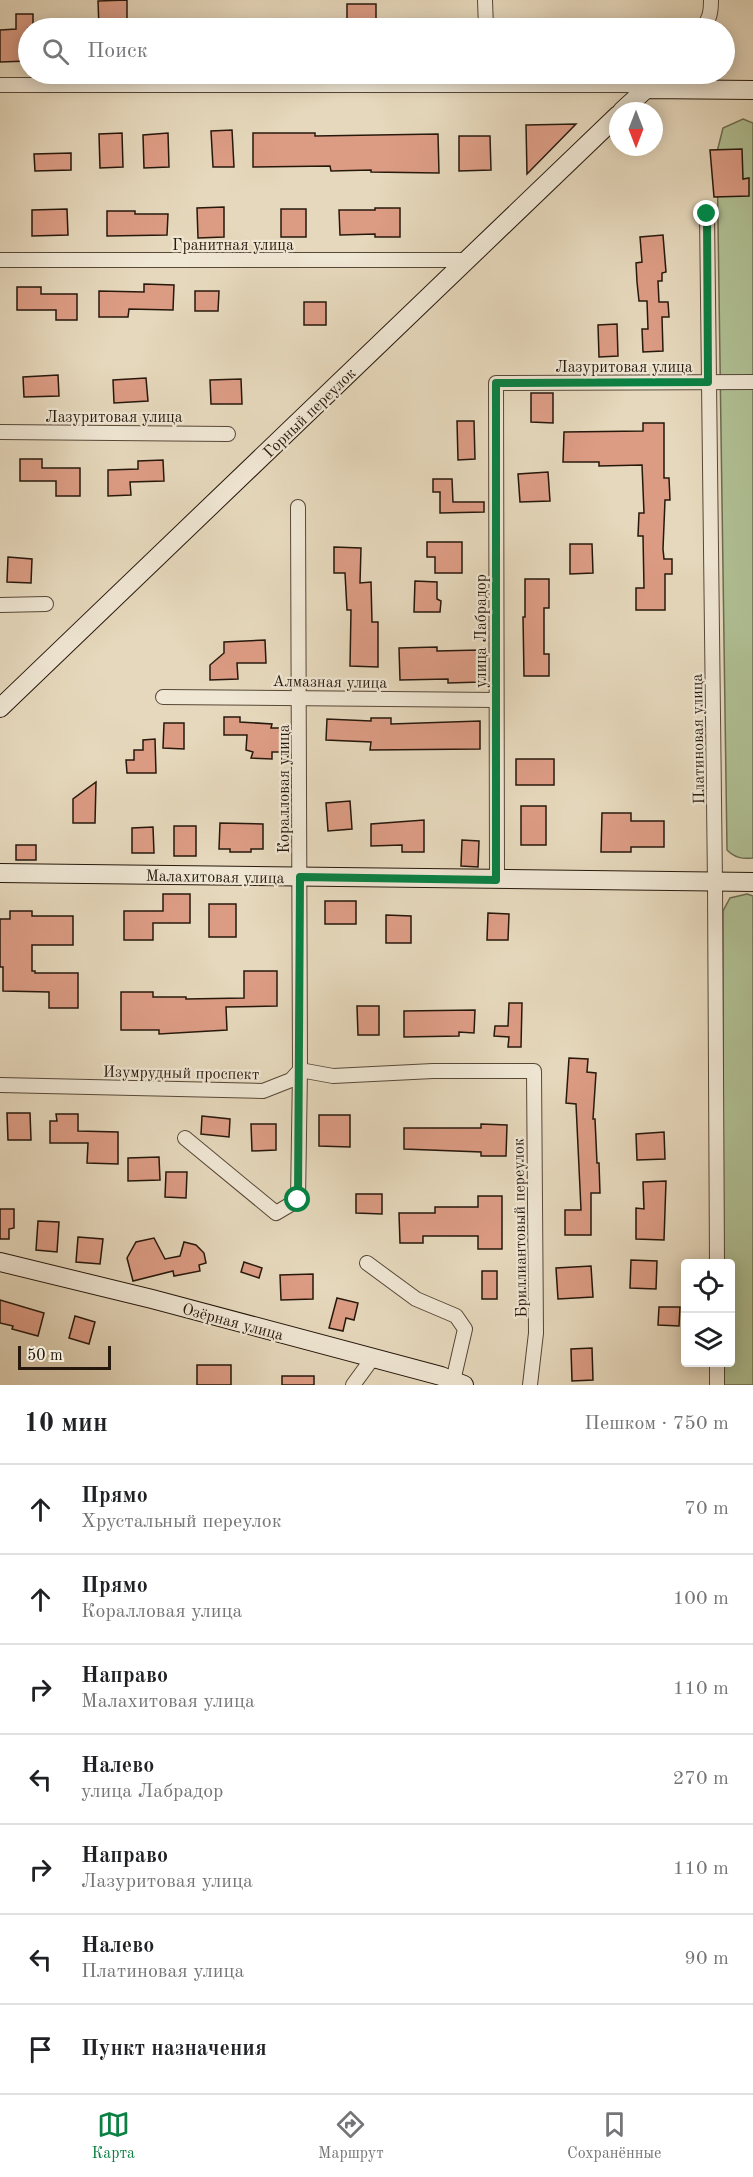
<!DOCTYPE html>
<html lang="ru">
<meta charset="utf-8">
<style>
body{margin:0;font-family:"Old Standard TT",serif;background:#f6f6f6;color:#202124}
.controls{position:absolute;right:18px;bottom:18px;display:grid;overflow:hidden;border-radius:6px;box-shadow:0 3px 15px #0003}
.controls button{width:54px;height:54px;display:grid;place-items:center;padding:0;border:0;border-bottom:2px solid #e0e0e0;background:#fff;color:#202124;font:30px sans-serif}
.compass{position:absolute;left:609px;top:102px;width:54px;height:54px;border-radius:50%;background:#fff;box-shadow:0 3px 15px #0003;rotate:180deg}
.scale{position:absolute;left:18px;bottom:15px;width:93px;box-sizing:border-box;padding-left:6px;border:3px solid #27180c;border-top:0;font-size:16px;line-height:21px;white-space:nowrap;color:#27180c;-webkit-text-stroke:4px #efe6d3;paint-order:stroke}
.stop{position:absolute;width:18px;height:18px;margin:-14px;border:4px solid #0b8043;border-radius:50%;background:#fff}
.stop.end{background:#0b8043;border-color:#fff;box-shadow:0 2px 6px #0008}
.list{margin:0;padding:0;list-style:none}
h2{display:flex;justify-content:space-between;align-items:center;height:78px;margin:0;padding:0 24px;font-size:26px}
h2 small{font-size:20px;font-weight:400;color:#757577}
.list li{display:grid;grid-template-columns:39px 1fr auto;gap:18px;align-items:center;box-sizing:border-box;height:90px;padding:0 24px;border-top:2px solid #e0e0e0}
.list b{display:block;font-size:22px;white-space:nowrap}
.list p{margin:0;font-size:20px;white-space:nowrap;color:#757577}
.list em{font-size:20px;font-style:normal;color:#757577}
.icon{flex:none;width:33px;height:33px;fill:none;stroke:currentColor;stroke-width:2;stroke-linecap:round;stroke-linejoin:round}
.map{position:relative;flex:none;width:753px;height:1385px;overflow:hidden}
.search{position:absolute;background:#fff;box-shadow:0 3px 15px #0003;left:18px;right:18px;top:18px;height:66px;display:flex;align-items:center;gap:15px;box-sizing:border-box;padding:0 21px;border-radius:33px;color:#757577;font-size:22px}
.sheet{height:708px;background:#fff}
nav{display:flex;justify-content:space-around;align-items:center;box-sizing:border-box;height:84px;border-top:2px solid #e0e0e0;background:#fff;font-size:16px;color:#757577}
nav a{display:grid;justify-items:center;gap:3px}
nav .on{color:#0b8043}
.map>svg:first-child{display:block}
.green{fill:#b0c094;stroke:#6c6c50;stroke-width:1.5}
.building{fill:#dc9c84;stroke:#27180c;stroke-width:1.5}
.lines{fill:none;stroke-linecap:round;stroke-linejoin:round}
.street-casing{stroke:#574838;stroke-width:16}
.secondary-casing{stroke:#27180c;stroke-width:20}
.street{stroke:#efe6d3;stroke-width:14}
.secondary{stroke:#efe6d3;stroke-width:18}
.route{stroke:#0b8043;stroke-width:8}
.labels{text-anchor:middle;stroke-width:4.5;stroke-linejoin:round;paint-order:stroke}
.street-label{font-size:16px;fill:#27180c;stroke:#efe6d3}
</style>
<div class="map">
<svg width="753" height="1385" viewBox="0 0 753 1385">
<rect width="100%" height="100%" fill="#e6d8bc"/>
<filter id="stains"><feTurbulence type="fractalNoise" baseFrequency=".00333" numOctaves="4"/><feColorMatrix values="0 0 0 0 .2 0 0 0 0 .09 0 0 0 0 .02 0 0 0 .5 -.17"/></filter>
<radialGradient id="worn" r=".72"><stop offset=".6" stop-color="#630" stop-opacity="0"/><stop offset="1" stop-color="#630" stop-opacity=".3"/></radialGradient>
<g class="green">
<path d="M743,119L753,123V858C742,859 735,858 727,850L717,152L723,128Z"/>
<path d="M747,894L753,896V1385H723V1363L730,1362V1264L723,1263V911L730,898Z"/>
</g>
<g class="building">
<path d="M127,0V28H99L98,1Z"/>
<rect x="347" y="4" width="29" height="24"/>
<path d="M16,14H33V28H28V61L0,62V30L16,29Z"/>
<path d="M576,124L527,174L526,125Z"/>
<path d="M232,130L234,167H213L211,131Z"/>
<path d="M122,133L123,167L100,168L99,134Z"/>
<path d="M168,133L169,167L144,168L143,135Z"/>
<path d="M253,133H315V136L438,134L439,173L371,172V170L331,171L330,166L253,167Z"/>
<path d="M459,136H490L491,170L459,171Z"/>
<path d="M742,149L743,179L749,178V196L714,197L710,150Z"/>
<path d="M71,153V170L35,171L34,154Z"/>
<path d="M224,207V237L198,238L197,208Z"/>
<path d="M375,208H400V237H375V234L340,235L339,210H375Z"/>
<path d="M67,209L68,235L32,236V210Z"/>
<rect x="281" y="209" width="25" height="28"/>
<path d="M107,211H135V214H168L167,235L107,236Z"/>
<path d="M663,235L666,272L662,273V281H658L659,302H668L669,317H662L663,351L643,352L642,329H648L647,301H639L637,282L636,263L642,262L640,237Z"/>
<path d="M144,284L174,285L173,310L129,309L128,317H99V291L144,292Z"/>
<path d="M17,287H41V294H77V320H56V310H17Z"/>
<path d="M195,291H219L218,311H195Z"/>
<rect x="304" y="302" width="22" height="23"/>
<path d="M617,324L618,356L599,357L598,325Z"/>
<path d="M58,375L59,396L24,397L23,377Z"/>
<path d="M146,378L148,401L114,403L113,380Z"/>
<path d="M241,379L242,404H211L210,380Z"/>
<path d="M531,393H553V423L531,422Z"/>
<path d="M457,421H474L475,459L458,460Z"/>
<path d="M643,423H664V478H669L670,500H665L663,549L664,559H672V574H665V610H636V588H644L643,536H638L639,513H644L642,465L599,466V462H563L564,432L643,431Z"/>
<path d="M20,459H42V468H80V496H56V481H20Z"/>
<path d="M163,460L164,481L130,482L131,495L108,496V470L138,469V461Z"/>
<path d="M548,472L550,501L520,502L518,474Z"/>
<path d="M433,479H452L453,502H484V512L440,513V492H433Z"/>
<path d="M427,542H462V573H435V557H427Z"/>
<path d="M570,544H592L593,573L570,574Z"/>
<path d="M334,547L361,548L360,583L371,582L372,622H378V667L350,666L351,610H347L345,573H334Z"/>
<path d="M8,557L32,559L31,583L7,582Z"/>
<path d="M525,579H549V608H544V654H549V676H524L523,617H525Z"/>
<path d="M415,581L437,582V599L441,601L440,612H414Z"/>
<path d="M265,640L266,663H237L238,679L210,680V665L224,653V642Z"/>
<path d="M437,647V651L480,650L481,682L448,683V679L400,680L399,648Z"/>
<path d="M224,717H240V722L272,724L271,728H282L281,752H272V759L251,758L253,752L246,750L247,735H224Z"/>
<path d="M371,718H391V724L480,721V749L370,750L371,742L326,740L327,719L371,721Z"/>
<path d="M164,723H184V749L163,748Z"/>
<path d="M155,739L156,773H127L126,760H134V750H143V740Z"/>
<rect x="516" y="759" width="38" height="26"/>
<path d="M96,782L95,823H73V799Z"/>
<path d="M350,801L352,829L328,831L326,803Z"/>
<rect x="521" y="806" width="25" height="39"/>
<path d="M602,813H631V821H664V847H631V852H601Z"/>
<path d="M424,820V852H402V845L371,846V824Z"/>
<path d="M220,823L263,824V849H251V852H230V849H219Z"/>
<rect x="174" y="826" width="22" height="30"/>
<path d="M153,827L154,853H132V828Z"/>
<path d="M462,840L479,841L478,867L461,866Z"/>
<rect x="16" y="845" width="20" height="15"/>
<path d="M163,894H190V923H153V940H124V911H163Z"/>
<rect x="325" y="901" width="31" height="23"/>
<rect x="209" y="904" width="27" height="33"/>
<path d="M10,911H32V916H73V945H32V971H35V973H78V1008H49V992L3,991V967H0V919H10Z"/>
<path d="M488,913L509,914L508,940H487Z"/>
<path d="M386,915L411,916V943H386Z"/>
<path d="M244,971H277V1006L226,1007L227,1030L159,1034V1030H121V992H153V997H186V999L244,998Z"/>
<path d="M509,1003H522L521,1047H508L509,1037L494,1036L495,1026H508Z"/>
<path d="M357,1006H379V1035H358Z"/>
<path d="M475,1010L474,1033L459,1032V1036L404,1037V1011Z"/>
<path d="M569,1058L588,1059L587,1072L596,1073L593,1119H595L597,1163H599L600,1193H591V1235H565V1210H581L576,1104L566,1103Z"/>
<path d="M7,1113H30L31,1140H8Z"/>
<path d="M56,1114H78V1131L118,1132V1164L87,1163L88,1143H50V1121H57Z"/>
<path d="M319,1115H350V1147L319,1146Z"/>
<path d="M202,1116L230,1119L229,1137L201,1134Z"/>
<path d="M251,1124H276V1150L252,1151Z"/>
<path d="M481,1124L507,1125L506,1156H481V1152L404,1149V1128H481Z"/>
<path d="M664,1132L665,1159L637,1160L636,1134Z"/>
<path d="M159,1157L160,1180L128,1181V1158Z"/>
<path d="M166,1172H187L186,1198L165,1197Z"/>
<path d="M666,1181L664,1240L636,1239V1208L644,1209L643,1182Z"/>
<path d="M356,1194H382V1214L356,1213Z"/>
<path d="M478,1196H502V1249H478V1236H423V1243H400L399,1213H435V1207H478Z"/>
<path d="M0,1209H14V1228L9,1229V1239H0Z"/>
<path d="M38,1221L59,1222L57,1252L36,1250Z"/>
<path d="M78,1237L103,1239L100,1264L76,1262Z"/>
<path d="M154,1238L165,1259L180,1256L184,1242L196,1245L204,1253L206,1263L199,1265L200,1271L174,1276L173,1271L133,1281L127,1258L136,1242Z"/>
<path d="M631,1260L657,1261L656,1289L630,1288Z"/>
<path d="M244,1262L262,1268L259,1278L241,1272Z"/>
<path d="M591,1266L593,1297L558,1299L556,1268Z"/>
<rect x="482" y="1271" width="15" height="28"/>
<path d="M313,1274V1299L281,1300L280,1275Z"/>
<path d="M337,1298L358,1303L354,1320L346,1318L343,1331L329,1328Z"/>
<path d="M0,1300L44,1313L38,1336L12,1329L13,1326L0,1323Z"/>
<path d="M659,1307H680L679,1326L658,1325Z"/>
<path d="M75,1316L95,1322L89,1344L69,1338Z"/>
<path d="M592,1348L593,1380L572,1381L571,1349Z"/>
<rect x="197" y="1365" width="34" height="20"/>
<rect x="282" y="1376" width="32" height="9"/>
</g>
<g class="lines">
<g class="street-casing">
<g id="street">
<path d="M485,0L486,28"/>
<path d="M702,28C710,20 711,11 711,0"/>
<path d="M0,85H627L646,89L660,74"/>
<path d="M707,214L715,883L717,1264"/>
<path d="M0,260H467"/>
<path d="M0,432L228,434"/>
<path d="M0,605L46,604"/>
<path d="M163,697L496,700"/>
<path d="M497,880L496,383L753,382"/>
<path d="M300,1070L333,1076L433,1071H534L536,1333L530,1385"/>
<path d="M0,1085L263,1091L291,1080L300,1070"/>
<path d="M185,1138L276,1213L298,1200L300,1070L298,507"/>
<path d="M367,1263L416,1299L456,1316L465,1329L453,1381"/>
<path d="M717,1362V1385"/>
<path d="M353,1385L372,1359"/>
</g>
</g>
<g class="secondary-casing">
<g id="secondary">
<path d="M622,111L646,89L753,90"/>
<path d="M0,708L618,115"/>
<path d="M0,873L753,882"/>
<path d="M0,1262L152,1299L441,1376L464,1385"/>
</g>
</g>
<use href="#street" class="street"/>
<use href="#secondary" class="secondary"/>
</g>
<g class="lines">
<path class="route" d="M298,1200L300,877L496,880V383L708,382L707,214"/>
</g>
<g class="labels">
<g class="street-label">
<text x="233" y="250">Гранитная улица</text>
<text x="624" y="372">Лазуритовая улица</text>
<text transform="translate(309 412) rotate(-44)" y="6">Горный переулок</text>
<text x="114" y="422">Лазуритовая улица</text>
<text transform="translate(480 631) rotate(-90)" y="6">улица Лабрадор</text>
<text transform="translate(330 681) rotate(1)" y="6">Алмазная улица</text>
<text transform="translate(697 739) rotate(-91)" y="6">Платиновая улица</text>
<text transform="translate(283 789) rotate(-90)" y="6">Коралловая улица</text>
<text transform="translate(215 876) rotate(1)" y="6">Малахитовая улица</text>
<text transform="translate(181 1072) rotate(1)" y="6">Изумрудный проспект</text>
<text transform="translate(519 1228) rotate(-91)" y="6">Бриллиантовый переулок</text>
<text transform="translate(233 1321) rotate(15)" y="6">Озёрная улица</text>
</g>
</g>
<rect width="100%" height="100%" filter="url(#stains)"/>
<rect width="100%" height="100%" fill="url(#worn)"/>
</svg>
<div class="controls">
<button><svg class="icon" aria-label="locate" viewBox="0 0 24 24"><circle cx="12" cy="12" r="6"/><path d="M12 2v4M12 18v4M2 12h4M18 12h4"/></svg></button>
<button><svg class="icon" aria-label="layers" viewBox="0 0 24 24"><path d="M12 4l9 5-9 5-9-5zM3 14l9 5 9-5"/></svg></button>
</div>
<svg class="compass" viewBox="-18 -18 36 36"><path d="M0-13l5 13h-10z" fill="#e53935"/><path d="M0 13l5-13h-10z" fill="#757577"/></svg>
<div class="scale">50 m</div>
<div class="stop" style="left:298px;top:1200px"></div>
<div class="stop end" style="left:707px;top:214px"></div>
<div class="search"><svg class="icon" aria-label="search" viewBox="0 0 24 24"><circle cx="10" cy="10" r="6"/><path d="M15 15l6 6"/></svg>Поиск</div>
</div>
<section class="sheet">
<h2>10 мин<small>Пешком · 750 m</small></h2>
<ul class="list">
<li><svg class="icon" aria-label="ahead" viewBox="0 0 24 24"><path d="M12 20V5M6 11l6-6 6 6"/></svg><div><b>Прямо</b><p>Хрустальный переулок</p></div><em>70 m</em></li>
<li><svg class="icon" aria-label="ahead" viewBox="0 0 24 24"><path d="M12 20V5M6 11l6-6 6 6"/></svg><div><b>Прямо</b><p>Коралловая улица</p></div><em>100 m</em></li>
<li><svg class="icon" aria-label="right" viewBox="0 0 24 24"><path d="M7 20v-9h11M14 6l5 5-5 5"/></svg><div><b>Направо</b><p>Малахитовая улица</p></div><em>110 m</em></li>
<li><svg class="icon" aria-label="left" viewBox="0 0 24 24"><path d="M17 20v-9H6M10 6l-5 5 5 5"/></svg><div><b>Налево</b><p>улица Лабрадор</p></div><em>270 m</em></li>
<li><svg class="icon" aria-label="right" viewBox="0 0 24 24"><path d="M7 20v-9h11M14 6l5 5-5 5"/></svg><div><b>Направо</b><p>Лазуритовая улица</p></div><em>110 m</em></li>
<li><svg class="icon" aria-label="left" viewBox="0 0 24 24"><path d="M17 20v-9H6M10 6l-5 5 5 5"/></svg><div><b>Налево</b><p>Платиновая улица</p></div><em>90 m</em></li>
<li><svg class="icon" aria-label="arrive" viewBox="0 0 24 24"><path d="M6 21V4h12l-3 4 3 4H6"/></svg><div><b>Пункт назначения</b></div></li>
</ul>
</section>
<nav>
<a class="on"><svg class="icon" aria-label="map" viewBox="0 0 24 24"><path d="M3 6l6-2 6 2 6-2v14l-6 2-6-2-6 2zM9 4v14M15 6v14"/></svg>Карта</a>
<a><svg class="icon" aria-label="directions" viewBox="0 0 24 24"><path d="M12 3l9 9-9 9-9-9zM9 14v-3h6M13 9l2 2-2 2"/></svg>Маршрут</a>
<a><svg class="icon" aria-label="saved" viewBox="0 0 24 24"><path d="M7 4h10v16l-5-4-5 4z"/></svg>Сохранённые</a>
</nav>
